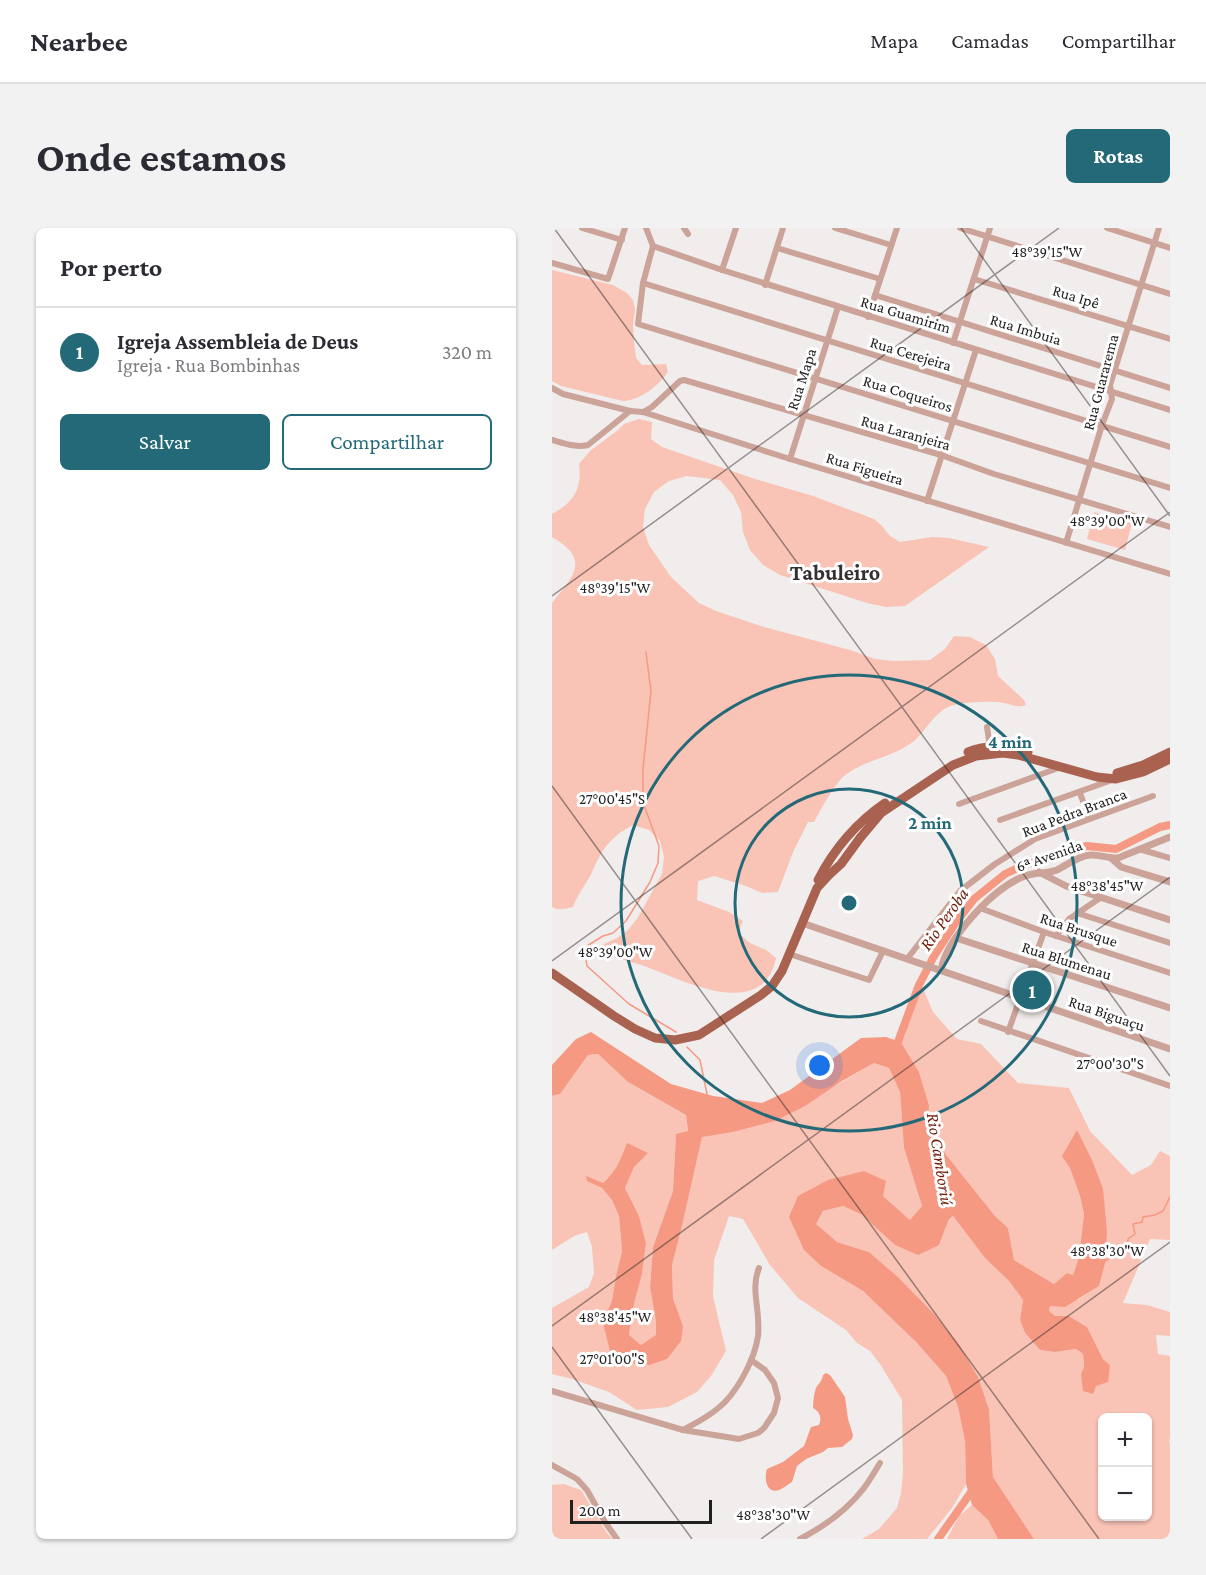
<!DOCTYPE html>
<html lang="pt">
<meta charset="utf-8">
<style>
body{margin:0;font-family:"Crimson Pro",serif;background:#f2f2f3;color:#2b2b33}
.controls{position:absolute;right:18px;bottom:18px;display:grid;overflow:hidden;border-radius:9px;box-shadow:0 2px 4px #0004}
.controls button{width:54px;height:54px;display:grid;place-items:center;padding:0;border:0;border-bottom:2px solid #e1e1e2;background:#fff;color:#2b2b33;font:30px sans-serif}
.scale{position:absolute;left:18px;bottom:15px;width:142px;box-sizing:border-box;padding-left:6px;border:3px solid #211f1f;border-top:0;font-size:16px;line-height:21px;white-space:nowrap;color:#211f1f;-webkit-text-stroke:4px #fff;paint-order:stroke}
.you{position:absolute;left:268px;top:838px;width:21px;height:21px;margin:-15px;border:4px solid #fff;border-radius:50%;background:#1a73e8;box-shadow:0 0 0 9px #1a73e833}
.badge{display:grid;place-items:center;width:39px;height:39px;border-radius:50%;background:#236978;color:#fff;font-size:20px;font-weight:700}
.pin{position:absolute;translate:-50% -50%;border:3px solid #fff;box-shadow:0 2px 6px #0006}
.list{margin:0;padding:0;list-style:none}
h2{display:flex;justify-content:space-between;align-items:center;height:78px;margin:0;padding:0 24px;font-size:26px}
h2 small{font-size:20px;font-weight:400;color:#7c7c81}
.list li{display:grid;grid-template-columns:39px 1fr auto;gap:18px;align-items:center;box-sizing:border-box;height:90px;padding:0 24px;border-top:2px solid #e1e1e2}
.list b{display:block;font-size:22px;white-space:nowrap}
.list p{margin:0;font-size:20px;white-space:nowrap;color:#7c7c81}
.list em{font-size:20px;font-style:normal;color:#7c7c81}
.actions{display:flex;gap:12px;padding:18px 24px}
.actions a{flex:1;padding:14px 0;border:2px solid #236978;border-radius:9px;text-align:center;font-size:21px;color:#236978}
.actions .main{background:#236978;color:#fff}
.map{position:relative;flex:none;width:618px;height:1311px;overflow:hidden;border-radius:9px}
header{display:flex;align-items:center;gap:36px;box-sizing:border-box;height:84px;padding:0 30px;background:#fff;border-bottom:2px solid #e1e1e2}
header strong{font-size:28px}
nav{display:flex;gap:33px;margin-inline-start:auto;font-size:21px}
.intro{display:flex;align-items:center;justify-content:space-between;box-sizing:border-box;height:144px;padding:0 36px}
h1{margin:0;font-size:42px}
.button{padding:15px 27px;border-radius:9px;background:#236978;color:#fff;font-size:21px;font-weight:700}
main{display:flex;gap:36px;padding:0 36px}
aside{flex:1;background:#fff;border-radius:9px;box-shadow:0 2px 4px #0004}
.map>svg:first-child{display:block}
.green{fill:#f9c3b5;fill-rule:evenodd}
.water{fill:#f59983}
.lines{fill:none;stroke-linecap:round;stroke-linejoin:round}
.stream{stroke:#f59983;stroke-width:1.5}
.river{stroke:#f59983;stroke-width:8}
.minor{stroke:#cca398;stroke-width:6}
.tertiary{stroke:#cca398;stroke-width:7}
.primary{stroke:#aa6250;stroke-width:9}
.ticks{fill:none;stroke:#211f1f;stroke-width:1.5;stroke-opacity:0.45}
.ring{fill:none;stroke:#236978;stroke-width:3}
.labels{text-anchor:middle;stroke-width:6;stroke-linejoin:round;paint-order:stroke}
.street-label{font-size:16px;fill:#211f1f;stroke:#fff}
.water-label{font-size:18px;font-style:italic;fill:#6f1f0b;stroke:#fff}
.district-label{font-size:22px;font-weight:bold;fill:#33302f;stroke:#fff}
.ticks-label{font-size:15px;text-anchor:middle;fill:#211f1f;stroke:#fff;stroke-width:6;stroke-linejoin:round;paint-order:stroke}
.centre{fill:#236978;stroke:#fff;stroke-width:3}
.ring-label{font-size:18px;text-anchor:middle;font-weight:bold;fill:#236978;stroke:#fff;stroke-width:6;stroke-linejoin:round;paint-order:stroke}
</style>
<header>
<strong>Nearbee</strong>
<nav><a>Mapa</a><a>Camadas</a><a>Compartilhar</a></nav>
</header>
<div class="intro"><h1>Onde estamos</h1><a class="button">Rotas</a></div>
<main>
<aside>
<h2>Por perto<small></small></h2>
<ul class="list">
<li><span class="badge">1</span><div><b>Igreja Assembleia de Deus</b><p>Igreja · Rua Bombinhas</p></div><em>320 m</em></li>
</ul>
<div class="actions"><a class="main">Salvar</a><a>Compartilhar</a></div>
</aside>
<div class="map">
<svg width="618" height="1311" viewBox="0 0 618 1311">
<rect width="100%" height="100%" fill="#f1edec"/>
<g class="green">
<path d="M0,42L61,57L75,65L81,72L83,81L81,98L82,113L84,130L90,137L114,136L116,144C106,158 89,172 71,173L9,158L0,153Z"/>
<path d="M87,191L100,194L99,211L110,219L203,251L261,268L322,291L330,298L338,308L348,314L380,309L397,310L437,319L353,378L334,379L315,375L228,347L211,337L198,322L191,304L189,284L181,267L168,252L135,248L117,253L102,264L93,281L91,299L97,317L119,349L147,375L164,383L212,399L298,422L323,431L341,433L378,432L393,421L402,408L418,409L434,417L443,431L446,448L472,472L474,477C464,481 457,475 447,474C435,473 413,474 402,477C384,481 375,502 362,513C341,530 313,531 292,548C282,557 269,581 262,594H256L241,624L226,664L210,665L194,658L162,648L146,653L145,672L177,684L191,693L186,705L198,715L214,722L224,730C211,794 132,753 95,739C85,735 74,733 64,730C58,728 53,723 49,720L50,717L65,710L75,703L85,691L110,646L112,629L108,613L97,602L81,597C65,605 53,616 45,633C42,639 40,645 37,650C31,660 25,668 21,679C13,681 7,683 0,679V375C22,348 39,331 0,309V286C22,274 30,261 27,236L38,223L66,202L72,196Z"/>
<path d="M542,284L580,295L573,322L535,311Z"/>
<path d="M370,758L381,784L405,811L429,816L466,855L517,860L538,903L580,947L599,937L608,923L618,928V1012L598,1011L571,1075L595,1077L618,1084V1108L604,1107L606,1126L618,1128V1209L617,1214L618,1215V1311H482L441,1249L437,1181L426,1149L407,1118L383,1087L346,1049L317,1024L285,1014L263,997L271,983L291,978L310,986L343,1017H387L397,991L401,988L433,1030L457,1053L471,1072L468,1092L473,1105L488,1122L503,1124L524,1121L531,1126L532,1139L529,1146L544,1158L558,1137L551,1131L535,1099L517,1088H503L497,1083L498,1078L527,1071L547,1058L554,1032L555,1004L511,928L518,940L528,968L532,986L527,1029L521,1047L515,1045L502,1056L462,1032L456,1000L443,988L395,928L376,898L377,877L367,844L349,814L354,806L351,800ZM550,1190H596V1288H550Z"/>
<path d="M46,826L76,854L134,887L136,904L124,906L121,963L101,1019L98,1059L104,1093V1108L89,1117L77,1107L80,1084L90,1046L94,1015L87,988L73,960L82,939L68,933L60,947L51,955L35,949L36,953L50,960L60,972L67,988L70,1023L64,1048L60,1072L51,1095L74,1135L98,1137L115,1131L131,1098L121,1070L120,1037L130,998L150,908L181,904L223,893L322,835L337,840L348,864L352,920L370,978L358,992L331,968L312,943L246,968L269,1038L311,1063L364,1114L394,1148L406,1179L413,1213L414,1256L400,1280L375,1311H310L327,1301L345,1280L349,1265L351,1245L350,1172L328,1136L318,1123L305,1115L294,1102L246,1070L218,1037L191,991L177,988L162,1032L161,1068L174,1123L159,1148L145,1164L116,1179L85,1182L57,1164L20,1151L0,1146V1080L37,1059L42,1045L40,1019L35,1004L22,1008L0,1022V868L8,866L36,827Z"/>
<path d="M12,1256L29,1262L55,1305L61,1311H0V1257Z"/>
<path d="M420,1277L436,1292L446,1311H395L407,1288Z"/>
</g>
<g class="water">
<path d="M39,804L119,856L161,868L210,875L238,862L309,810L334,809L349,814L367,844L377,877L376,899L395,928L443,988L456,1000L462,1032L502,1056L515,1045L521,1047L527,1029L532,986L528,968L518,940L510,928L525,902L540,932L551,961L555,1004L554,1032L547,1058L513,1079L498,1078L497,1083L503,1088H517L535,1099L551,1131L558,1137L556,1154L544,1158L541,1166L531,1163L529,1146L532,1139L531,1126L524,1121L503,1124L488,1122L473,1105L468,1092L471,1072L457,1053L433,1030L401,988L397,991L387,1017L366,1027L343,1017L309,986L291,978L271,983L264,996L285,1014L317,1024L346,1049L383,1087L407,1117L426,1149L437,1181L441,1249L482,1311H446L436,1292L420,1277L414,1256L413,1213L406,1179L394,1148L364,1114L311,1063L269,1038L252,1022L237,989L246,968L276,952L312,943L334,953L331,968L358,992L370,978L352,920L348,864L337,840L322,835L290,853L253,878L223,893L181,904L150,909L130,998L120,1037L121,1070L131,1098L129,1113L115,1131L98,1137L74,1135L58,1123L51,1095L60,1072L64,1048L70,1023L67,988L60,972L50,960L35,953L34,948L51,955C64,944 69,931 75,915L96,925L82,939L73,960L87,988L94,1015L90,1046L80,1084L77,1107L89,1117L104,1107V1093L98,1059L101,1019L121,963L124,906L136,903L134,887L76,854L46,826L36,827L8,866L0,868V837L24,811Z"/>
<path d="M274,1145L278,1147L293,1169L296,1191L301,1207L300,1211L290,1219L276,1220L271,1224L254,1231L245,1238L240,1254C236,1256 231,1261 227,1262C214,1266 212,1250 215,1241L231,1234L252,1218L259,1199L267,1197C270,1190 268,1184 261,1180C261,1174 262,1166 264,1160C267,1155 270,1153 271,1147Z"/>
</g>
<g class="lines">
<g class="stream">
<path d="M94,424L99,463L91,541V561L93,580L107,618L106,635L98,654L74,693L61,705L51,708L35,718L33,726L35,738L77,776L124,804"/>
<path d="M135,819L148,832L155,866"/>
<path d="M553,1033L565,1026L575,1024L576,1011L583,1006L581,996L590,994L591,989L603,987L611,983L618,969"/>
</g>
<g class="river">
<path d="M343,822L367,757L382,728L404,694L422,671L453,646L474,636L494,632L526,620L535,618L564,621L608,599L618,597"/>
<path d="M386,1311L422,1260"/>
</g>
<g class="minor">
<path d="M30,0L70,12"/>
<path d="M94,0L101,18L170,42L618,182"/>
<path d="M132,0L136,6"/>
<path d="M283,0L339,17"/>
<path d="M408,0L618,66"/>
<path d="M555,0L618,20"/>
<path d="M101,18L91,55L86,96L618,260"/>
<path d="M225,20L328,51"/>
<path d="M0,35L56,51L73,0"/>
<path d="M170,42L184,0"/>
<path d="M422,51L618,111"/>
<path d="M91,55L618,219"/>
<path d="M213,57L231,0"/>
<path d="M323,67L618,160"/>
<path d="M316,89L345,0"/>
<path d="M401,115L438,0"/>
<path d="M0,160L11,166L78,183L91,184L238,231L618,346"/>
<path d="M91,184L100,179L128,153L132,152L389,227L442,246L618,299"/>
<path d="M0,212C11,215 25,220 36,217L78,183"/>
<path d="M238,231L286,79"/>
<path d="M375,273L424,122"/>
<path d="M514,315L550,197L560,171L558,157L607,0"/>
<path d="M435,499L438,519"/>
<path d="M528,565L537,590"/>
<path d="M407,576L509,539"/>
<path d="M448,592L560,552"/>
<path d="M587,621L618,630"/>
<path d="M428,680L492,704L618,745"/>
<path d="M525,685L618,715"/>
<path d="M504,708L517,691L548,670"/>
<path d="M237,726L317,752L331,723"/>
<path d="M355,731L408,663L443,636L483,611L601,568"/>
<path d="M429,793L618,858"/>
<path d="M456,804L492,704"/>
<path d="M0,1163L131,1202L187,1211L206,1205L212,1200L222,1185L226,1170L222,1155L213,1142L199,1132"/>
<path d="M131,1202C146,1194 161,1186 173,1174C188,1158 203,1130 206,1108C207,1102 206,1096 206,1090C205,1072 200,1057 207,1040"/>
<path d="M0,1237L25,1251L35,1262L53,1294L65,1311"/>
<path d="M248,1311C271,1299 296,1281 312,1260C318,1252 323,1243 328,1235"/>
</g>
<g class="tertiary">
<path d="M559,630L569,639L618,654"/>
<path d="M487,644L514,658L618,692"/>
<path d="M250,695L618,821"/>
<path d="M404,710L618,780"/>
<path d="M389,742C395,710 442,659 473,648C483,644 495,646 505,642C515,637 526,628 538,627C547,626 556,631 566,630L618,609"/>
</g>
<g class="primary">
<path d="M416,524C436,516 456,518 476,524"/>
<path d="M565,545L591,537L618,524"/>
<path d="M266,652C282,621 304,595 333,575"/>
<path d="M0,745L62,788L83,801L103,810L123,812L147,807L209,767L220,758L230,743L265,660L277,647L289,636L308,610L329,585L401,537L424,528L451,525L466,527L545,549L564,551L591,544L618,531"/>
</g>
</g>
<path class="ticks" d="M2,0L618,848M409,0L618,288M0,3L5,0M0,368L507,0M0,558L547,1311M0,733L618,284M0,1098L618,649M0,1119L140,1311M209,1311L618,1014"/>
<g class="ring">
<circle cx="297" cy="675" r="114"/>
<circle cx="297" cy="675" r="228"/>
</g>
<g class="labels">
<g class="street-label">
<text transform="translate(524 68) rotate(17)" y="6">Rua Ipê</text>
<text transform="translate(354 86) rotate(17)" y="6">Rua Guamirim</text>
<text transform="translate(474 101) rotate(17)" y="6">Rua Imbuia</text>
<text transform="translate(359 125) rotate(17)" y="6">Rua Cerejeira</text>
<text transform="translate(249 151) rotate(-72)" y="6">Rua Mapa</text>
<text transform="translate(548 154) rotate(-75)" y="6">Rua Guararema</text>
<text transform="translate(356 165) rotate(17)" y="6">Rua Coqueiros</text>
<text transform="translate(354 204) rotate(16)" y="6">Rua Laranjeira</text>
<text transform="translate(313 240) rotate(17)" y="6">Rua Figueira</text>
<text transform="translate(522 584) rotate(-21)" y="6">Rua Pedra Branca</text>
<text transform="translate(497 627) rotate(-19)" y="6">6ª Avenida</text>
<text transform="translate(527 701) rotate(18)" y="6">Rua Brusque</text>
<text transform="translate(515 732) rotate(18)" y="6">Rua Blumenau</text>
<text transform="translate(555 785) rotate(19)" y="6">Rua Biguaçu</text>
</g>
<g class="water-label">
<text transform="translate(392 691) rotate(-55)" y="6">Rio Peroba</text>
<text transform="translate(388 931) rotate(81)" y="6">Rio Camboriú</text>
</g>
<g class="district-label">
<text x="283" y="352">Tabuleiro</text>
</g>
</g>
<g class="ticks-label">
<text x="495" y="29">48°39'15"W</text>
<text x="555" y="298">48°39'00"W</text>
<text x="63" y="365">48°39'15"W</text>
<text x="60" y="576">27°00'45"S</text>
<text x="555" y="663">48°38'45"W</text>
<text x="63" y="729">48°39'00"W</text>
<text x="558" y="841">27°00'30"S</text>
<text x="555" y="1028">48°38'30"W</text>
<text x="63" y="1094">48°38'45"W</text>
<text x="60" y="1136">27°01'00"S</text>
<text x="221" y="1292">48°38'30"W</text>
</g>
<circle cx="297" cy="675" r="9" class="centre"/>
<g class="ring-label">
<text x="458" y="520">4 min</text>
<text x="378" y="601">2 min</text>
</g>
</svg>
<div class="controls">
<button>+</button>
<button>−</button>
</div>
<div class="scale">200 m</div>
<div class="you"></div>
<div class="pin badge" style="left:480px;top:762px">1</div>
</div>
</main>
